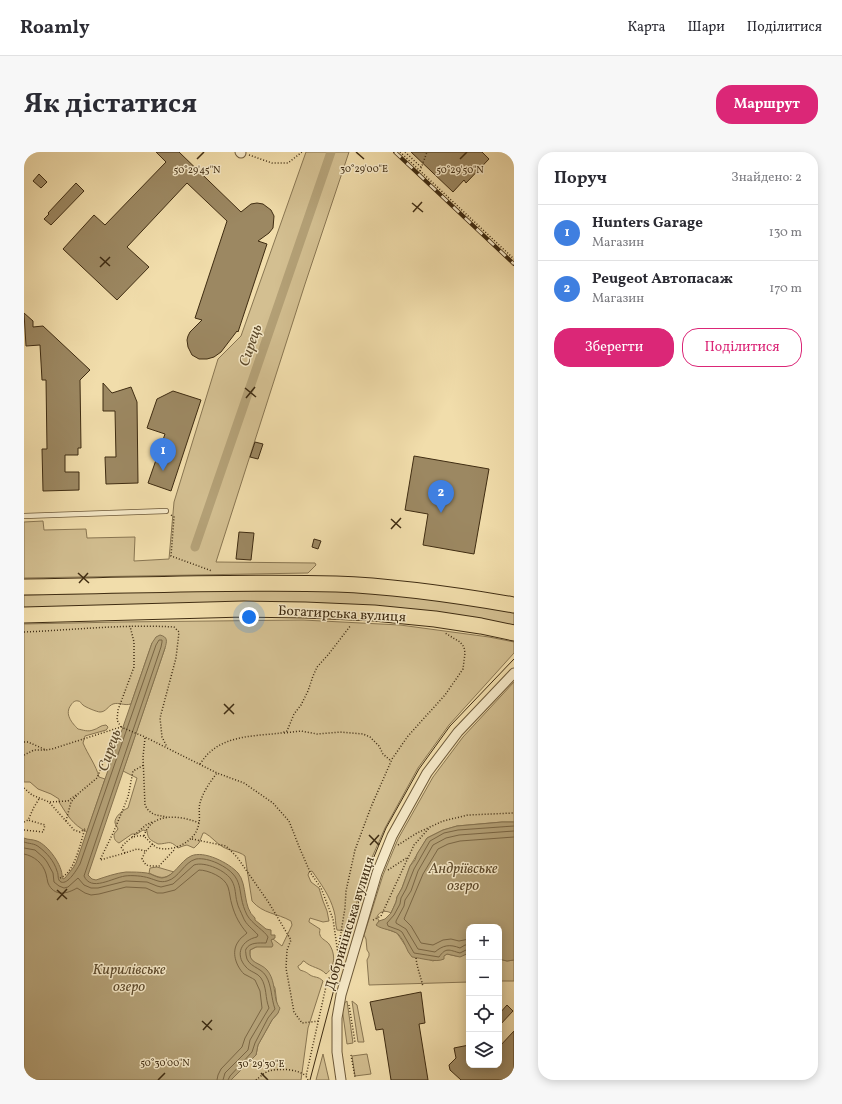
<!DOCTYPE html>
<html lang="uk">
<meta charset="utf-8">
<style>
body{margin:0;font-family:Vollkorn,serif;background:#f7f7f7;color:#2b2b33}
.controls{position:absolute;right:12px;bottom:12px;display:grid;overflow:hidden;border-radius:8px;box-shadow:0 2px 10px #0003}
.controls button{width:36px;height:36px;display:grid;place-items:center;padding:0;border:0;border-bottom:1px solid #e1e1e2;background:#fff;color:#2b2b33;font:20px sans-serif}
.you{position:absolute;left:225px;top:465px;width:14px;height:14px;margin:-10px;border:3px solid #fff;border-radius:50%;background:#1a73e8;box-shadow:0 0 0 6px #1a73e833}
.badge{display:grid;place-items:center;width:26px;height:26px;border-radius:50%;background:#db2777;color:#fff;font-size:13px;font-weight:700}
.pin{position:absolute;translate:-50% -33px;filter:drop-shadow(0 1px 2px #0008)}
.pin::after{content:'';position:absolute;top:21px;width:14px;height:12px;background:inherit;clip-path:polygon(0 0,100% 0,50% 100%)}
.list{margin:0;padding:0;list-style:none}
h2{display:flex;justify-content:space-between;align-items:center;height:52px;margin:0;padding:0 16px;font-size:17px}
h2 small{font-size:13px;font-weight:400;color:#7c7c81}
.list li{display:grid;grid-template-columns:26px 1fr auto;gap:12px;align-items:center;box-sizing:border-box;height:56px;padding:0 16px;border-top:1px solid #e1e1e2}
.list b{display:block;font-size:15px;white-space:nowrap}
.list p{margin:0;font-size:13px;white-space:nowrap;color:#7c7c81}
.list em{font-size:13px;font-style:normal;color:#7c7c81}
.actions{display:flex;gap:8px;padding:12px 16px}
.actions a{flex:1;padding:9px 0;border:1px solid #db2777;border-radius:16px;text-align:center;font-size:14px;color:#db2777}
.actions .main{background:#db2777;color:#fff}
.icon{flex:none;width:22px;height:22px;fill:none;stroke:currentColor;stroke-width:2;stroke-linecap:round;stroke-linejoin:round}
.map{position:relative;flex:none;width:490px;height:928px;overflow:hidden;border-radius:16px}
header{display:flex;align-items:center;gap:24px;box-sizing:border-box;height:56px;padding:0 20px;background:#fff;border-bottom:1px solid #e1e1e2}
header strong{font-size:19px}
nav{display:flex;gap:22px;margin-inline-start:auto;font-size:14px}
.intro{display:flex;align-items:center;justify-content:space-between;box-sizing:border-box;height:96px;padding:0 24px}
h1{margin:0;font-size:28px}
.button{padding:10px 18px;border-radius:16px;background:#db2777;color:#fff;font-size:14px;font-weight:700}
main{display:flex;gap:24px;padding:0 24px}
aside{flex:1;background:#fff;border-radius:16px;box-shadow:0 2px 10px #0003}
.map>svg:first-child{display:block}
.green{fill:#d3bf91;stroke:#897652}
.water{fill:#b4a177;stroke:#85724f}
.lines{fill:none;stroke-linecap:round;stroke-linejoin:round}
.shore{stroke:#7a6644;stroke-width:1}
.canal{stroke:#b4a177;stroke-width:9}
.building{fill:#9c8862;stroke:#3f2c12}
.service-casing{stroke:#6c5838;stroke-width:6}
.minor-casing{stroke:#6c5838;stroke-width:11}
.primary-casing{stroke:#3f2c12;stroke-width:17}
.path{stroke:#3f2c12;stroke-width:1.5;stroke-dasharray:1 2;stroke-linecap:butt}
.service{stroke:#f6e9c8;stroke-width:4.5}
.minor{stroke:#f6e9c8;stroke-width:9}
.primary{stroke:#f1ddab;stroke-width:15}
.tram{stroke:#3f2c12;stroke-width:1}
.rail-casing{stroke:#3f2c12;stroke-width:4}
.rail{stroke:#f6e9c8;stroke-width:2.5;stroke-dasharray:8;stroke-linecap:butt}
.ticks{fill:none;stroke:#3f2c12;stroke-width:1.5}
.labels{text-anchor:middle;stroke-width:3;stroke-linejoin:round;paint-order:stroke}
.street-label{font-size:14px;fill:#3f2c12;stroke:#f6e9c8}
.water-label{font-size:15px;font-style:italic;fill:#5c492b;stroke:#f6e9c8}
.ticks-label{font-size:10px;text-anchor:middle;fill:#3f2c12;stroke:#f6e9c8;stroke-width:3;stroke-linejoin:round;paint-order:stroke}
</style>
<header>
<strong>Roamly</strong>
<nav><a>Карта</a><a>Шари</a><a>Поділитися</a></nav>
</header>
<div class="intro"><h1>Як дістатися</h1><a class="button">Маршрут</a></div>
<main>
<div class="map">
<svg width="490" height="928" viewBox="0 0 490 928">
<rect width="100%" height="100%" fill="#f1ddab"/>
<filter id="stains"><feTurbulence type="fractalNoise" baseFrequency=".005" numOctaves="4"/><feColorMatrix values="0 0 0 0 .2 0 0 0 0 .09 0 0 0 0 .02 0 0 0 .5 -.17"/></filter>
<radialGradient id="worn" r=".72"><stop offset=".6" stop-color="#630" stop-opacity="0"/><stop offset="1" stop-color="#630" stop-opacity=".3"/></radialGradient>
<g class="green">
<path d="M282,0H325L281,132L192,410L291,411L292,413L284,421L0,426V370L19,369L20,378L62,377L63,386L111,385L110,409L145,407L150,350L194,207L217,184Z"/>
<path d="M283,436L355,439L490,459V475L457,469L0,456V443Z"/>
<path d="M279,468L376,473L465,485L490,490V501L425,573L394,616L361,676L342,719L324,781L323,779L313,778C311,772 312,765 310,759C306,744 297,732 288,719L285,720L284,723L287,730L295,736L299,749L303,759L305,769L299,770L286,766L285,769V770L296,777C296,779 295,781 296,783C297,787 303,789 305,792C312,802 311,815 302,822C296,815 287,816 280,809H279L277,812L274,814V815L276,818C282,820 282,820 286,823C291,826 294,824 299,829L284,876L277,928H207L232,903L234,893L248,868L254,861L251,836L236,813L231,811L226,806V798C233,794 241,792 249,787L258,794L268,773L267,769C253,761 239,762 228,749L221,704C215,699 206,699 199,695C192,691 188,685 181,681H179L175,691L170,696L163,693L159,694L154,696C145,687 145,692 134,692C127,688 124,688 123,679L119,678L113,682H108L95,691C91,689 90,687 90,682L94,677C93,675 92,673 91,671C90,665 99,658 104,656L113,626L99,619L141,496L128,491L107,552C100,554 95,550 89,552C84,554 82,560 76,560C73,560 61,555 59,553C56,551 57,549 54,549C51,548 48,551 47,553C40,562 48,571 54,577C59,578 64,580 69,578C74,577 76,573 82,573L84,575L83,577L82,578L61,584L59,591C64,603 72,613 75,625L81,627L63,680C48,672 44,664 35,650V647L27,642L14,637L6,630H0V472L95,470Z"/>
<path d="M490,530V670H478L433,674L419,678L403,686L386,714L378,736L373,745L372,750L367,761C362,758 355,759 353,765L355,769L354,770L357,775L373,781L381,793L404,807L409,809L423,802L432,804L445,801V830L345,833L343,808L345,804V801L343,798L342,787L340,783L359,723L374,687L409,625L439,585Z"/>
<path d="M133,715L150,720C140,728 136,726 125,721L126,716Z"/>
<path d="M475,807L483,809L490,808V829H475Z"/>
<path d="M323,849L329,891L323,892L318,856L319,852Z"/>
<path d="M328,849L333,853L340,890H334Z"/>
<path d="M299,902L305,928H292Z"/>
<path d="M343,902L347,922L331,924L328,904Z"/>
</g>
<g class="water">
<path d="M136,483C144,485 143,489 141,496L64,723L68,727L72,728C81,725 92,721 102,720C109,720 116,720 123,721C128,722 133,726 138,726C150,725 156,709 167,704C180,698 205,711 214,721C224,733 218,755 231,766V768L242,777L247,778V783H251V786L247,788L249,793L248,795H232L226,798C224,812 236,810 243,818C250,826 250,838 252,848C253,851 254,854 256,856L254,861L248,868L234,893L232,903L207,928H0V686C4,688 8,687 13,689C24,693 39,714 38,725L39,727L41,726L49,716L52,711L128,491L132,485Z"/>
<path d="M478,670H490V808L483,809L475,807V775H445V801L436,805L423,802L420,804V807C412,811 397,806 388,805C382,799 381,789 375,783C369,777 358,778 352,773L355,769L361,767L367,761L372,750L373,745L378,736L386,714L391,708L393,702L403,686L419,678L433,674Z"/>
</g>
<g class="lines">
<g class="shore">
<path d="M0,690C5,692 10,691 15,695C23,701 30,709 33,719C35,723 33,728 37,730C44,733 53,717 56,712L132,493L135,488H138V490L137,495L60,724C67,740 88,726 101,724C108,723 119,724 125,726C132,728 136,731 143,729C155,726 160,710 172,707C179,706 186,708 193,711C224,726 211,739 223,763C228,772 241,779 244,785L242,791C235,791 226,790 222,797C221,799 222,800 222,803C223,815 237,815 242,824C248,834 247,846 251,857L244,866L231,891L228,900L206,924L204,928"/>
<path d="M0,696L11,698L20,706L23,710L29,721L30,730L35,734L40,736L44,735L54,726L60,733L67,736H74L102,729L123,730L133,734L137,735L149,732L170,713C181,709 203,719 208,729C212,736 211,743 213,750C214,755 217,760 219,765C222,773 229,777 234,783L233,785C218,788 210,802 222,815C226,820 234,821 237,826C243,835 241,846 245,856L226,888L224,898L201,921L199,928"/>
<path d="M0,702C10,704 19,711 22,722C23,725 23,728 24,731C30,745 43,742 53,736L61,741L67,743L75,742L102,735L122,736L133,741H139L151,738L175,718C184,718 201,725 204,735C206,741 206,747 208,753C211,764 216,773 223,781C220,784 216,786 214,790C207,800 212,814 220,822C224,824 228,826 231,828L236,839L238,856L221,886L218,895L197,917L194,923L193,928"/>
<path d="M445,787L435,789L427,787L419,788L409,793L397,791L387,774L380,767L399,722L414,697L424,692L436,689L490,685"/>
<path d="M445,793H441L436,796C426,792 419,793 411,800L394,797L382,777L372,771V769L380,754L381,748L387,739L394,719L409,693L422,686L435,683L490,679"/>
<path d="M445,798H442L436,801C425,798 422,795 415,805L390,801L378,780L375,778L364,774L363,771L370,763L376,752L377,746L382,737L390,717L406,689L420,681L434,678L490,674"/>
</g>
<path class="canal" d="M171,395L307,0"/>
</g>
<g class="building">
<path d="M132,0H155L217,60L227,52L233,51L239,52L247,58L250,64L249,76L245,81L234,89L243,92L214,180L213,179L197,200L190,205L183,207H175L168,203L164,195L163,188L164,184L166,180L178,168L171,166L203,69L163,31L103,95L125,115L93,148L39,97L70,63L81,73L142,10Z"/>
<path d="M387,0H458L465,7L442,31L440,28L429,40Z"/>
<path d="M15,22L23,30L17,36L9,29Z"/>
<path d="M52,31L60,39L27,73L20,67L25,62L24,61Z"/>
<path d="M0,161L9,169V175L19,174L66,218L56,228L57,296H54V303H41V320H55V338L19,339L18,297H23L22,228H18L16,193L2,194Z"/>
<path d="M79,231L88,241L107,235L113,250L114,331L82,332L81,305H92L91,259H79Z"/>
<path d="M149,239L177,248L147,339L124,331L141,282L123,276L133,247Z"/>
<path d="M231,290L239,292L234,307L226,305Z"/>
<path d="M390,304L465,317L450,402L399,393L404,362L381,358Z"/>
<path d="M215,380L230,381L227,408L212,407Z"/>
<path d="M290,387L297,389L294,397L288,395Z"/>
<path d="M397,840L401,871L395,872L404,928H367L359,877L352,878L346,850Z"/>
<path d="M483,853L489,859L475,874V862Z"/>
<path d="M490,879V928H437L426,918L425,913L432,906L430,896L445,893V913H475V895Z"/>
</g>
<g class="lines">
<g class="service-casing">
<path id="service" d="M0,364L142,359"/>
</g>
<g class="minor-casing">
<g id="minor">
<path d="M216,0L217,1"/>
<path d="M317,928L313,900V866L317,843L353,721L368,684L403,621L434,580L490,521"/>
</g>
</g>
<g class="primary-casing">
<g id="primary">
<path d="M0,435C104,434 209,429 312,432C372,434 432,443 490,453"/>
<path d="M0,463L220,457L281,458L350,461L411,467L457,474L490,481"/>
</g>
</g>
<g class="path">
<path d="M376,0L490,107"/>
<path d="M381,0L397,15"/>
<path d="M225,3L248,11H264L278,0"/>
<path d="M396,19L403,0"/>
<path d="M147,363L150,365L147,404L188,419"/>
<path d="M0,480C50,478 100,472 150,475L155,480L152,506L136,566L138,585L143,595"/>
<path d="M97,575L93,568L94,558L110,515V490L106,474"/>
<path d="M260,581L277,579L293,582L316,580L339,582L346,585L355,594L359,602L367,609"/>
<path d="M121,586L119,605L121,653C126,663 132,663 143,665"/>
<path d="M0,590H4L22,598L28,597L97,575L121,585L193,621L220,631L249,651L265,669L276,697L286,720L297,736L309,767L314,802L309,819L303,830L282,924L284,928"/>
<path d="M0,603L10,598H21"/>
<path d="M176,612C179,608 182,603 186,600C205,583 233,584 257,581L263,579L270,562L277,553L284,539L289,524L293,515L304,503L327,473"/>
<path d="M0,636L8,643L25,650L50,678L56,680L61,677"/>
<path d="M26,650L44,649L52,643"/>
<path d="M42,669L47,650L55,641L73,626L93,577"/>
<path d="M0,670L4,668L10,655L15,647"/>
<path d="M175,671C156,663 127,660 120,684C124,688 129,694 134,696C149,700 170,690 174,675C177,667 174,658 176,651C179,640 186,630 193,621"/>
<path d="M0,678L19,680L21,673L4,668"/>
<path d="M120,684C107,683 106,687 97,695L101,701L113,697L121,699"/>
<path d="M108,685L122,673L128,670"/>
<path d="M168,687L202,694L213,705L245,751L267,788L263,798L262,816L270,860L278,871L295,869"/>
<path d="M129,692L121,700L118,707L122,713L127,714H135L151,697"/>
<path d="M374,693L393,681L404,676"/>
<path d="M101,701L76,708L90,679L104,645L109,619L120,613"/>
<path d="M364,718L384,705"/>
<path d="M36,726C51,721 56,691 61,677"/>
<path d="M349,768L357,764L390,693L406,675L419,669L444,663L490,661"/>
<path d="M314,799L321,756L322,739L331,698L347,655L368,607L384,584L421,543L439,517L441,501L440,495L436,490L421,481"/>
<path d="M392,806C393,816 397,825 399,835"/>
<path d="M325,853L331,890"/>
<path d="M327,903L331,925"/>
<path d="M232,928C236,925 241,920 245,919C256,916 274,917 282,924"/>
</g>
<use href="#service" class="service"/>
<use href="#minor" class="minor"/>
<use href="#primary" class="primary"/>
<path class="tram" d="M286,928L319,803L344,719L362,676L395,617L426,574L490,507"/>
<g class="rail-casing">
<path id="rail" d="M371,0L490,112"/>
</g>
<use href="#rail" class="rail"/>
</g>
<path class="ticks" d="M332,0L340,7M173,7L180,0M436,7L443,0M388,51L399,60M389,60L398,50M76,105L86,114M76,115L86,105M221,236L232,245M222,246L231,235M367,367L377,376M367,377L377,366M54,421L65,431M55,431L64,421M200,552L210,562M200,562L210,552M345,683L355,693M346,693L355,683M33,738L43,747M33,748L43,737M178,869L188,878M179,878L188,868M237,921L244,928M134,928L141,921"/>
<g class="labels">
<g class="street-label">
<text transform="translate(318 461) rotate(3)" y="5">Богатирська вулиця</text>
<text transform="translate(325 771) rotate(-73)" y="5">Добринінська вулиця</text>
</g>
<g class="water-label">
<text transform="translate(226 193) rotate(-71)" y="5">Сирець</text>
<text transform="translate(85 598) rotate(-71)" y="5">Сирець</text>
<text x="439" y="721">Андріївське<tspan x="439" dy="17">озеро</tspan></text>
<text x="105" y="822">Кирилівське<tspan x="105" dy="17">озеро</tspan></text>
</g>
</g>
<g class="ticks-label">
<text x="340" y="20">30°29'00"E</text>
<text x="173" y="21">50°29'45"N</text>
<text x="436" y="21">50°29'50"N</text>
<text x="141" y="914">50°30'00"N</text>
<text x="237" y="915">30°29'30"E</text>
</g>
<rect width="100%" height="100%" filter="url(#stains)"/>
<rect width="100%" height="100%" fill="url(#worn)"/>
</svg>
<div class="controls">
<button>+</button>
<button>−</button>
<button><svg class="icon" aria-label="locate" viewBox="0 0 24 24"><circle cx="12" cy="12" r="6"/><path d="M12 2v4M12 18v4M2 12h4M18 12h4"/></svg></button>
<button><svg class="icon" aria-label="layers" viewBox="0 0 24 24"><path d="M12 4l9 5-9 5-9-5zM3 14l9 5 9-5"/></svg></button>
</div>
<div class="you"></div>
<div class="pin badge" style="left:139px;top:319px;background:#3f7fe0">1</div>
<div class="pin badge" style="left:417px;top:361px;background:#3f7fe0">2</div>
</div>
<aside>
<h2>Поруч<small>Знайдено: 2</small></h2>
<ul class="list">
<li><span class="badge" style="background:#3f7fe0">1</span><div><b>Hunters Garage</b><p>Магазин</p></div><em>130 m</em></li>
<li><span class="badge" style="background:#3f7fe0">2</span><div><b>Peugeot Автопасаж</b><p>Магазин</p></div><em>170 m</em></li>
</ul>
<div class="actions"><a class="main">Зберегти</a><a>Поділитися</a></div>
</aside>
</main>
